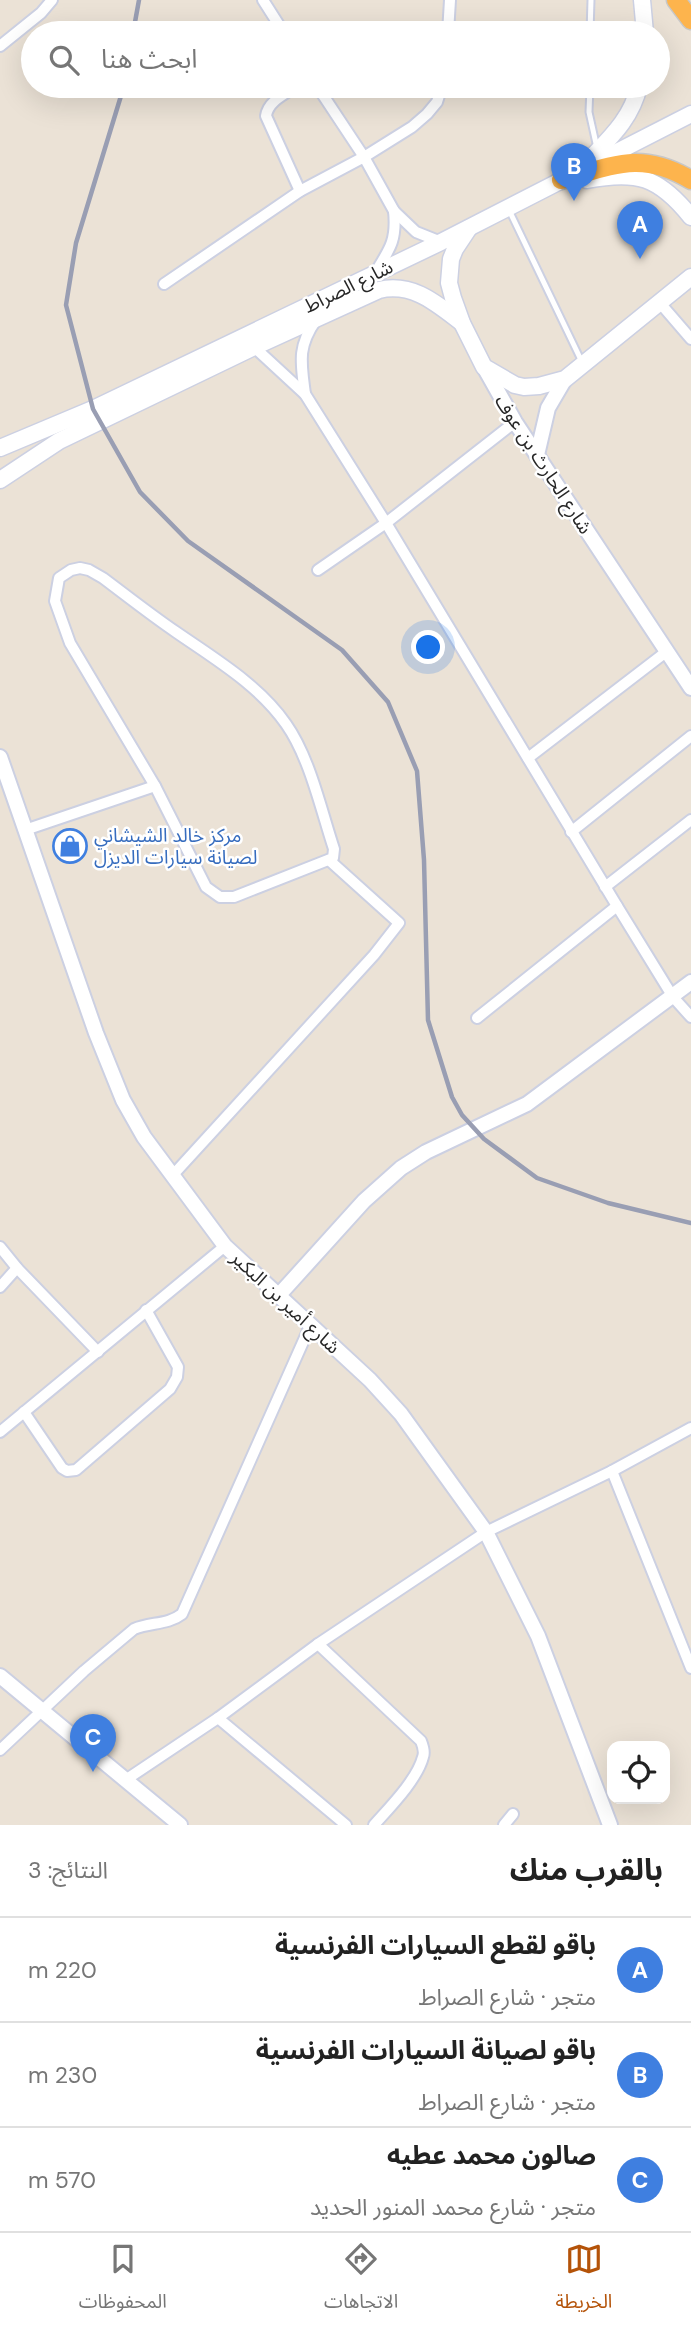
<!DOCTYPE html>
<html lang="ar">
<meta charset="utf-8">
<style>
body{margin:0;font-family:"DM Sans","Noto Sans Arabic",sans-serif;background:#f6f6f6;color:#222;direction:rtl}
.controls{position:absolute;right:21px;bottom:21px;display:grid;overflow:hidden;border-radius:14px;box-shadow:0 7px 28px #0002}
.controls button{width:63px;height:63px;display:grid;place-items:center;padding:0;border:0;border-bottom:2px solid #e0e0e0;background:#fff;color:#222;font:35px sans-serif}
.you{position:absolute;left:429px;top:648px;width:24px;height:24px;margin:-18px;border:5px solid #fff;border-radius:50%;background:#1a73e8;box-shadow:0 0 0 10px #1a73e833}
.badge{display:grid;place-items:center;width:46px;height:46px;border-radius:50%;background:#b45309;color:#fff;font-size:23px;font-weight:700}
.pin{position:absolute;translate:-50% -58px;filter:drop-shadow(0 2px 4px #0008)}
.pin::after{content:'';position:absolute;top:37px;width:24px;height:21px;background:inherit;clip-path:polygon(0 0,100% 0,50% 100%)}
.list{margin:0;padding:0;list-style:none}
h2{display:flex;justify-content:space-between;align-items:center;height:91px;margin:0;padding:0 28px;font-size:30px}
h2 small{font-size:23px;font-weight:400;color:#767676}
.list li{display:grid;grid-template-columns:46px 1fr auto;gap:21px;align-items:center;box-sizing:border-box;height:105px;padding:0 28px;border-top:2px solid #e0e0e0}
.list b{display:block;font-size:26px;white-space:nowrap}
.list p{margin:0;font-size:23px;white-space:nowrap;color:#767676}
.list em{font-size:23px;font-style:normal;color:#767676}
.icon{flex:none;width:38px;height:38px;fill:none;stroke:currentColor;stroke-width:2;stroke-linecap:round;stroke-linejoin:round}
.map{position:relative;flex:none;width:691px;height:1825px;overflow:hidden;direction:ltr}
.search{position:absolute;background:#fff;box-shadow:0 7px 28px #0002;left:21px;right:21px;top:21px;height:77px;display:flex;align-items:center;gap:18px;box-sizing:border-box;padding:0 24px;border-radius:38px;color:#767676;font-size:26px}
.sheet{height:406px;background:#fff}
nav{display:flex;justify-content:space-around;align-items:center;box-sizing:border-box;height:98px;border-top:2px solid #e0e0e0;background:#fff;font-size:19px;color:#767676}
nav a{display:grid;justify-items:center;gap:4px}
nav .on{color:#b45309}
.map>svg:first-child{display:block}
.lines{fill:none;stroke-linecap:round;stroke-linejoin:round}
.service-casing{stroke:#ccd0e2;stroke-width:9}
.minor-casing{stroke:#ccd0e2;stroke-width:14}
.tertiary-casing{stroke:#ccd0e2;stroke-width:18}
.secondary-casing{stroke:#ccd0e2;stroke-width:19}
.trunk-casing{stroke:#c7c7c7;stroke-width:21}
.service{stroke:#fff;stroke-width:5}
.minor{stroke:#fff;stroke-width:10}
.tertiary{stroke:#fff;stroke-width:14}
.secondary{stroke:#fff;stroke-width:16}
.trunk{stroke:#fdb44d;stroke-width:18}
.rail{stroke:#999eb3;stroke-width:4.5}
.labels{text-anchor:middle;stroke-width:5;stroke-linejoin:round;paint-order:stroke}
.street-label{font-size:19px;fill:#272727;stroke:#fff}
.shop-label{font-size:19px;fill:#366cbe;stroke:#fff;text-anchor:start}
</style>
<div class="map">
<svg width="691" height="1825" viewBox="0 0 691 1825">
<rect width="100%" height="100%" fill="#ebe2d6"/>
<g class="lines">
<g class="service-casing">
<g id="service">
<path d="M590,33L591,0"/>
<path d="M590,86L589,112L597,148"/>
<path d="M509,210L582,362"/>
</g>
</g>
<g class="minor-casing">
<g id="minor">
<path d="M263,0L284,33"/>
<path d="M448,33L450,0"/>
<path d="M0,46L41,13L52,0"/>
<path d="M297,86C285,94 268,101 266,116L300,191"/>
<path d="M317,86L364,157L394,211L416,232L441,242"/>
<path d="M375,273C390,249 397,240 394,211"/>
<path d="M164,284L300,191L364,157L412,127L427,114L437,102L442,86"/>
<path d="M660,303L691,339"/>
<path d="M254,347L305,394L386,523L617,906L673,997L691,1017"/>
<path d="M305,394C301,363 297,347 316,320"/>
<path d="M80,568L89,570L103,578C127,596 151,615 176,632C215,659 259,685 286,724C310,758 321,810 334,849L333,858L234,897H220L206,887L155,786L70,643L55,601L59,578L71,570Z"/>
<path d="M318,570L386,523L515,422"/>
<path d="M528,758L666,652"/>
<path d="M25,830L155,786"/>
<path d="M571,832L691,736"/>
<path d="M605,887L691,820"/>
<path d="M477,1018L617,906"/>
<path d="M172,1176L374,955L399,923L329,860"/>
<path d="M0,1247L17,1268L98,1352"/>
<path d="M0,1287L17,1268"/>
<path d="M24,1412L62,1468L67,1471L76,1470L170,1389L177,1377L178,1367L146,1310"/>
<path d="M0,1432L225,1246"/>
<path d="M612,1471L691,1668"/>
<path d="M318,1644L421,1741C423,1746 425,1752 423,1757C417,1780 389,1808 374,1825"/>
<path d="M218,1718L346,1825"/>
<path d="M0,1750L84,1671L134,1629C150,1622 168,1625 182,1614L311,1324"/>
<path d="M127,1779L218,1718L318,1644L486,1532L612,1471L691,1428"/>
<path d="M504,1825L513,1814"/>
</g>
</g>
<g class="tertiary-casing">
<g id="tertiary">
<path d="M484,367L515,422L691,688"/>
<path d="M537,455L548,408L565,379"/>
<path d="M0,757L96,1033L123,1100L144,1137L225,1246L370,1380L401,1414L486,1532L538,1636L610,1825"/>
<path d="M279,1295L364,1201L401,1168L426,1152L527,1104L691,982"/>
<path d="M0,1676L180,1825"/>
</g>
</g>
<g class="secondary-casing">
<g id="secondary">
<path d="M642,0L645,33"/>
<path d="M591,158C612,136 632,117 639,86"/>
<path d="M587,180C637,170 659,177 691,217"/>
<path d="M469,228L455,249L451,259L449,283L453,298L462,323L484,367L515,385L524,387L539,386L565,379L691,277"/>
<path d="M0,448L93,409L441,242L691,114"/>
<path d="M0,480L59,441L254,347L379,290C413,282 437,304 462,323"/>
</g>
</g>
<g class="trunk-casing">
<g id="trunk">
<path d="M676,0L691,20"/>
<path d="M561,180C612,166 641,150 691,180"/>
</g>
</g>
<use href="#service" class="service"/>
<use href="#minor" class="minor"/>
<use href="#tertiary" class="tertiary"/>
<use href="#secondary" class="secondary"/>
<use href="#trunk" class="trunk"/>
<g class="rail">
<path d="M133,33L139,0"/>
<path d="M124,86L76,243L66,305L93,409L140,492L188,541L342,650L388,702L417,771L424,860L428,1020L452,1097L462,1115L484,1139L537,1178L608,1203L691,1223"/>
</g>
</g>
<defs>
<g id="shop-ring" transform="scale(1.75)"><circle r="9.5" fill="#fff" stroke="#3f7fe0" stroke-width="1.5"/><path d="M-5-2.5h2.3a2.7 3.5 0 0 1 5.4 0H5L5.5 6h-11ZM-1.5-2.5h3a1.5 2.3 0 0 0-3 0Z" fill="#3f7fe0"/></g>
</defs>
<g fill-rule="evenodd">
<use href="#shop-ring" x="70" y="846"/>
</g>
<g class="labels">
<g class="street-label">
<text transform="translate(348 286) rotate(-26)" y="7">شارع الصراط</text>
<text transform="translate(544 464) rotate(57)" y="7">شارع الحارث بن عوف</text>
<text transform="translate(286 1302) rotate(43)" y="7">شارع أمير بن البكير</text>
</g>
<g class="shop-label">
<text x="94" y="842">مركز خالد الشيشاني<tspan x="94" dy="22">لصيانة سيارات الديزل</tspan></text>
</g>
</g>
</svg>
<div class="controls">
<button><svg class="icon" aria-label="locate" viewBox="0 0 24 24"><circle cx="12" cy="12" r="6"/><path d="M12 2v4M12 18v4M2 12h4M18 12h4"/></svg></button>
</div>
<div class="you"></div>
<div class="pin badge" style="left:640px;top:259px;background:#3f7fe0">A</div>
<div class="pin badge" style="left:574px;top:201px;background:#3f7fe0">B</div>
<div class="pin badge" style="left:93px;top:1772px;background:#3f7fe0">C</div>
<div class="search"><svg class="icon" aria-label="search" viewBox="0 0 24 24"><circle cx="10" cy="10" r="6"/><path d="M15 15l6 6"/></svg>ابحث هنا</div>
</div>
<section class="sheet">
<h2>بالقرب منك<small>النتائج: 3</small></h2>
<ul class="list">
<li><span class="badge" style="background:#3f7fe0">A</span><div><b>باقو لقطع السيارات الفرنسية</b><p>متجر · شارع الصراط</p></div><em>220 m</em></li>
<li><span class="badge" style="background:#3f7fe0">B</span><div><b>باقو لصيانة السيارات الفرنسية</b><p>متجر · شارع الصراط</p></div><em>230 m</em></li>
<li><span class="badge" style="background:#3f7fe0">C</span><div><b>صالون محمد عطيه</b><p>متجر · شارع محمد المنور الحديد</p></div><em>570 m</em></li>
</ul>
</section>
<nav>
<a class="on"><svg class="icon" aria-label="map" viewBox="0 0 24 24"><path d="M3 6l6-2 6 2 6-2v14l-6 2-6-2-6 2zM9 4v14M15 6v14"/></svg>الخريطة</a>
<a><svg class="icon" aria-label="directions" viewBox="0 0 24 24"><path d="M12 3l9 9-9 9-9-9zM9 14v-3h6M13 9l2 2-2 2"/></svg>الاتجاهات</a>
<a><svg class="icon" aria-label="saved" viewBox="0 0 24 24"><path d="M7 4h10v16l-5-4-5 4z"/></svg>المحفوظات</a>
</nav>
